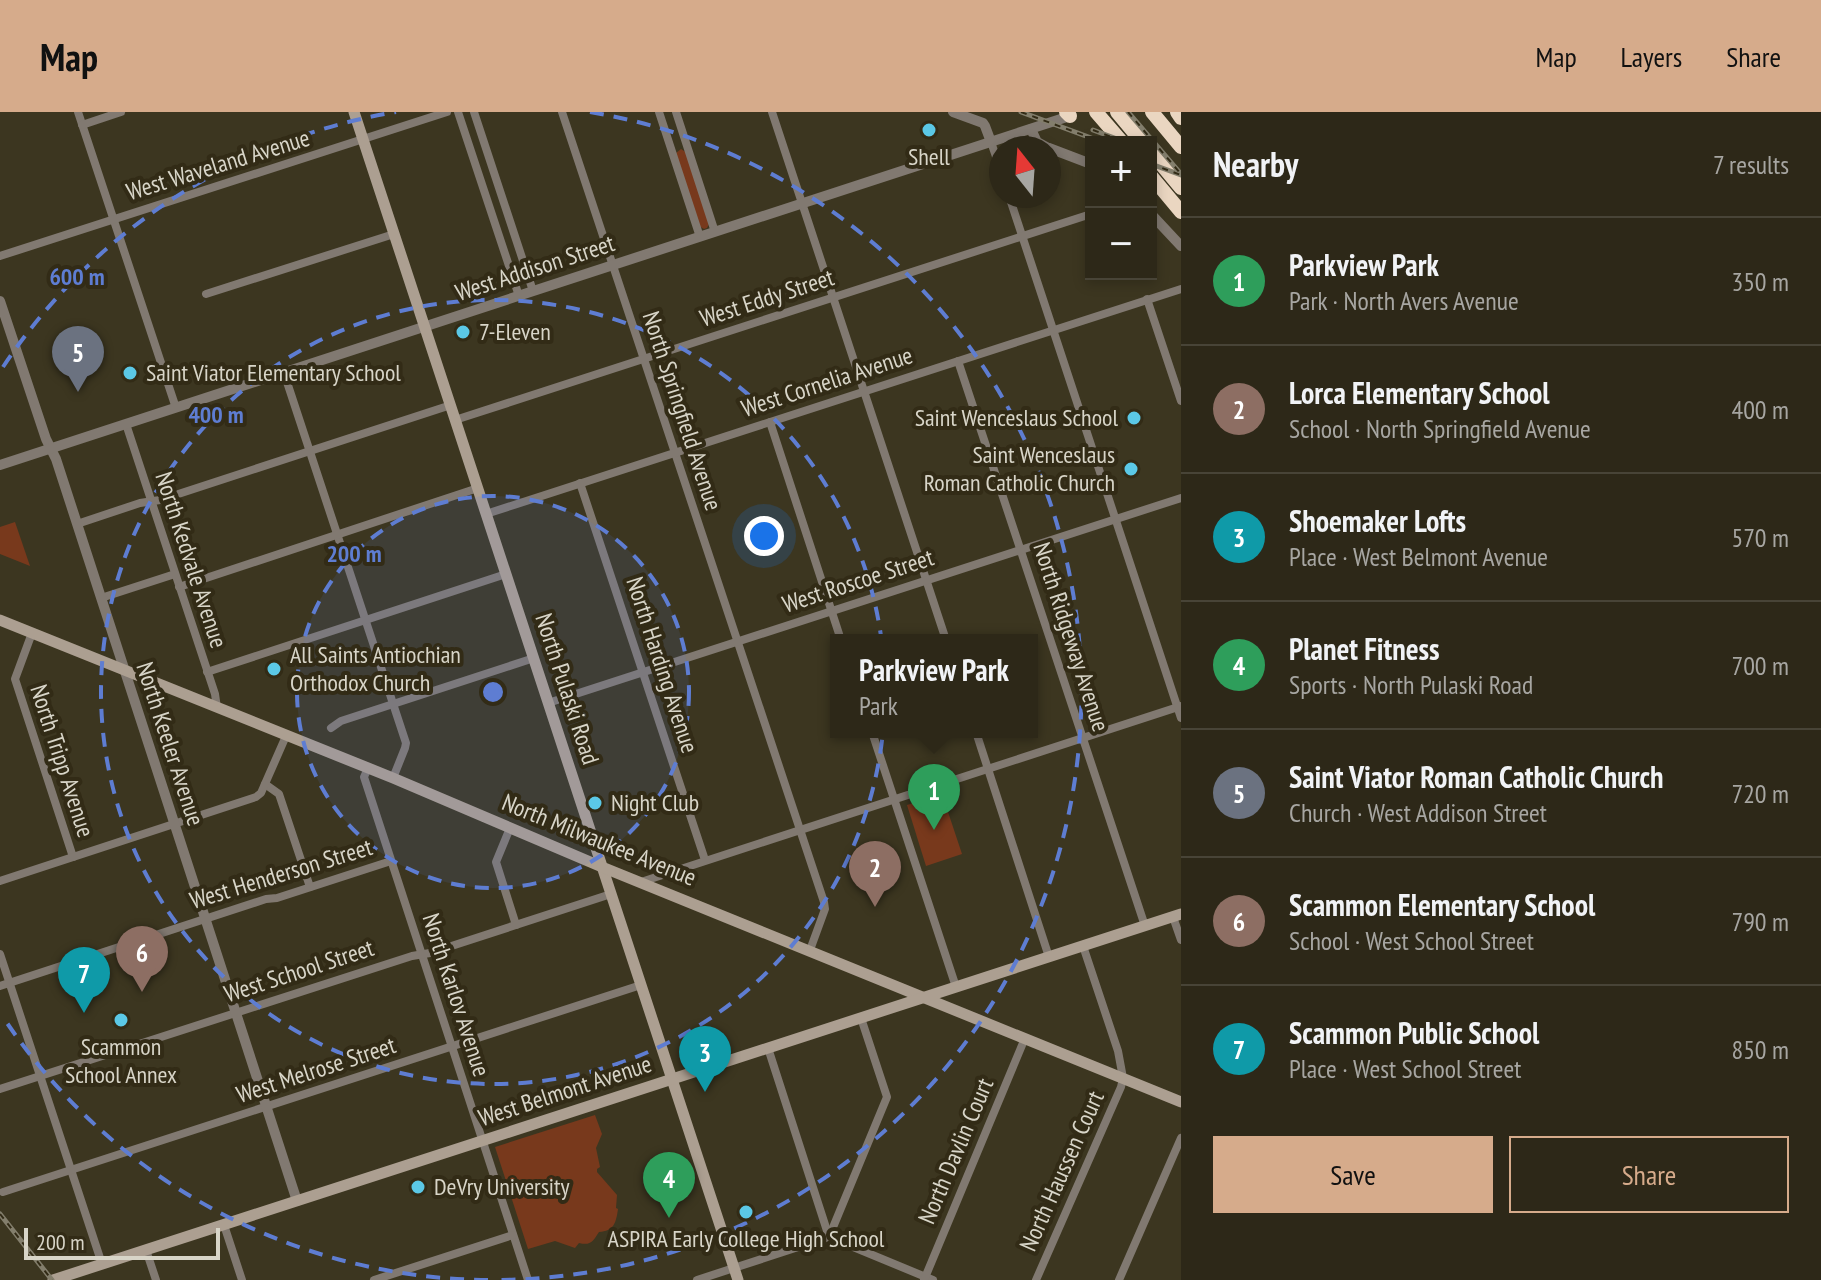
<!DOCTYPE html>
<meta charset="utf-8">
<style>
body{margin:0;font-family:"PT Sans Narrow",sans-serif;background:#353021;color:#f1f3f6}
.controls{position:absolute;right:24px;top:24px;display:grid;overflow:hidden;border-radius:0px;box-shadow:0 4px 12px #0003}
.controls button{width:72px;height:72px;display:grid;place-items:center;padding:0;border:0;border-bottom:2px solid #484437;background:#2d2818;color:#f1f3f6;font:40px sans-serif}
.compass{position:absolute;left:989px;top:24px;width:72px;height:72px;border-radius:50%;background:#2d2818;box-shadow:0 4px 12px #0003;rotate:343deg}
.scale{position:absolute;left:24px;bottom:20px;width:196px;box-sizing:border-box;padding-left:8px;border:4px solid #d8d5c8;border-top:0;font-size:22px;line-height:28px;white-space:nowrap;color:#d8d5c8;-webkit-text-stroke:6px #322b16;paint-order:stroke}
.you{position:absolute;left:764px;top:424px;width:28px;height:28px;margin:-20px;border:6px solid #fff;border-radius:50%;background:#1a73e8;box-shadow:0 0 0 12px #1a73e833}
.badge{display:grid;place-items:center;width:52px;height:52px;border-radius:50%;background:#d6ab8b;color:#fff;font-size:26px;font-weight:700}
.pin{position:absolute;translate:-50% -66px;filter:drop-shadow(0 2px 4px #0008)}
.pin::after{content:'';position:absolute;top:42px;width:28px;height:24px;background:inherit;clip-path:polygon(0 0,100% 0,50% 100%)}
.popup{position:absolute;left:830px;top:522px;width:208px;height:104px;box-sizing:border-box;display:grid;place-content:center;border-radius:0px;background:#2d2818;filter:drop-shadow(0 2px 6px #0005);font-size:26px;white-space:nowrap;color:#a7a6a2}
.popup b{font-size:30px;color:#f1f3f6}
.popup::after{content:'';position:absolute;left:50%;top:100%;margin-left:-16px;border:16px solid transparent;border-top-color:#2d2818}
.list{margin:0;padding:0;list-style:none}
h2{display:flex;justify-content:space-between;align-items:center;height:104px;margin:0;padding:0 32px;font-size:34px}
h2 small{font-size:26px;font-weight:400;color:#a7a6a2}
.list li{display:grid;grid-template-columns:52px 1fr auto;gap:24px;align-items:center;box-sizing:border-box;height:128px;padding:0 32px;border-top:2px solid #484437}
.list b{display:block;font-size:30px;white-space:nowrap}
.list p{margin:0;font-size:26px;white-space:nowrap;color:#a7a6a2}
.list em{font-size:26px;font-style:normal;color:#a7a6a2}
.actions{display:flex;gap:16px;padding:24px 32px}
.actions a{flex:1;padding:18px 0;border:2px solid #d6ab8b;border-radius:0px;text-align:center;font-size:28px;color:#d6ab8b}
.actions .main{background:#d6ab8b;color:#111}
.map{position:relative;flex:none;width:1181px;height:1168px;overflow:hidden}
header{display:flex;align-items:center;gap:48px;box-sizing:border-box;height:112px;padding:0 40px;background:#d6ab8b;color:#111}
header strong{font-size:38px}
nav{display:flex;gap:44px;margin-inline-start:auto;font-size:28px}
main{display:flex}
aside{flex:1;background:#2d2818}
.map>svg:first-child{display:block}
.green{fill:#78391c}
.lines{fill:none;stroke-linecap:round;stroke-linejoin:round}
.minor{stroke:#817971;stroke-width:8}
.tertiary{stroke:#817971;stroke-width:10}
.secondary{stroke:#ac9f91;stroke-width:11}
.motorway{stroke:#ead6c1;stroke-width:14}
.rail-casing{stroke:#837e6c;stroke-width:5}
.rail{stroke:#322b16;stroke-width:2;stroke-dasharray:6;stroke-linecap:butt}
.ring{fill:none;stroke:#5e7dd2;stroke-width:4;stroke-dasharray:14 10}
.poi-dot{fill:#5bc8e6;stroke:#322b16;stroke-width:3}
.labels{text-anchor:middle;stroke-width:8;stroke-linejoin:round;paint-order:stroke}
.poi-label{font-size:24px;fill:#d8d5c8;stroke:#322b16;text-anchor:start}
.street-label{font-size:24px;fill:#d8d5c8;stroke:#322b16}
.centre{fill:#5e7dd2;stroke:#322b16;stroke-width:4}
.ring-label{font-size:24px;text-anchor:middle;font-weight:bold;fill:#5e7dd2;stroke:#322b16;stroke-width:8;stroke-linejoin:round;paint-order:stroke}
</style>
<header>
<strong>Map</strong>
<nav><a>Map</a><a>Layers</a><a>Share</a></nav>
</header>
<main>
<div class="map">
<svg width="1181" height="1168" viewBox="0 0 1181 1168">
<rect width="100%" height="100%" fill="#3c3620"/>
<g class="green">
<path d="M681,37L687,41L709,112L707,116L704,117L699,114L676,41Z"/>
<path d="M15,410L30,454L0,442V415Z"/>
<path d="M942,682L962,742L926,754L907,693Z"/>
<path d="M595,1003L602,1022L596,1036L600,1055L597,1057V1060L617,1083L616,1096L618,1097C616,1111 614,1119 599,1120C593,1129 591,1134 579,1131L575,1136L555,1129L528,1137L495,1035Z"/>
</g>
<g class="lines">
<g class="minor">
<path d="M78,0L176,296"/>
<path d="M458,0L519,184"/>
<path d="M474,0L533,179"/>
<path d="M562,0L824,790L825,797L810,838"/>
<path d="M659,0L700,125"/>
<path d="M676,0L715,120"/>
<path d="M772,0L946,528"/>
<path d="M82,13L121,0"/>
<path d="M991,30L1001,59"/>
<path d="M1009,84L1181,606"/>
<path d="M0,144L447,0"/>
<path d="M206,182L394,122"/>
<path d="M1147,187L1181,289"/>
<path d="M958,249L1145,814"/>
<path d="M284,261L406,631L405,636L393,666"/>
<path d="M455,308L1091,102"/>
<path d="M770,310L841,528"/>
<path d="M126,312L215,582L217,596"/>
<path d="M580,371L705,748"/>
<path d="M486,402L1181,177"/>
<path d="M77,412L140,391L160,388L451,293"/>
<path d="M179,475L478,376"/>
<path d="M101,486L175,462"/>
<path d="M32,521L15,567L73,745"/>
<path d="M207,560L506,462"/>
<path d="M548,591L1181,386"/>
<path d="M331,616L341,609L534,546"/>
<path d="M872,620L956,875"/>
<path d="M976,620L1049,845"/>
<path d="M368,656L364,665L528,1168"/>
<path d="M265,672L279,682L310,775"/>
<path d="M510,716L496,750L516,813"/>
<path d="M0,769L256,685L261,681L286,624"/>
<path d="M641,770L1181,594"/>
<path d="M1173,805L1181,828"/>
<path d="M0,842L102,1152"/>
<path d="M0,874L266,787L277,786L391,749"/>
<path d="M768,936L829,1125"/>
<path d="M0,977L412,844L430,841L611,782"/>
<path d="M3,1080L641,873"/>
<path d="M224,1113L242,1168"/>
<path d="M829,1125L887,985L861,906"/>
<path d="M146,1138L156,1168"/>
<path d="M374,1168L513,1123"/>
<path d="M697,1168L829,1125L933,1168"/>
<path d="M924,1168L1025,926"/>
<path d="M1036,1168L1121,975L1123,966L1118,939L1083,834"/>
<path d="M1119,1168L1181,1026"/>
</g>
<g class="tertiary">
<path d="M953,0L983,11L985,14L991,30"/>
<path d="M1031,17L1037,30L1048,36"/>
<path d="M1049,36L1091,52"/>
<path d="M1151,102L1181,134"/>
<path d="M0,189L46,327L56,347L297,1089"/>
<path d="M0,353L1070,4"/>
</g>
<g class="secondary">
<path d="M354,0L738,1168"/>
<path d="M0,508L393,666L602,755L1181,990"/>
<path d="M53,1168L1181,802"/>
</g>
<g class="motorway">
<path d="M1066,0L1070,4"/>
<path d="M1096,0L1122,30"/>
<path d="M1117,0L1142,30"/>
<path d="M1152,0L1181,35"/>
<path d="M1177,0L1181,6"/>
<path d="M1151,40L1181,76"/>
<path d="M1151,64L1181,100"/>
</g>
<g class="rail-casing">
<g id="rail">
<path d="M1021,0L1102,30"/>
<path d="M1128,0L1181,62"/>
<path d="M1093,18L1125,30"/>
<path d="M1151,52L1181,63"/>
<path d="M0,1102L52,1168"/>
</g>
</g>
<use href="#rail" class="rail"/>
</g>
<circle cx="493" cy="580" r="196" fill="#5e7dd2" fill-opacity=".12"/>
<g class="ring">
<circle cx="493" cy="580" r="196"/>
<circle cx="493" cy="580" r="392"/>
<path d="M488 1168A588 588 0 0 1 3 905M3 255A588 588 0 0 1 396 0M590 0A588 588 0 0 1 498 1168"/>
</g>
<g class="poi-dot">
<circle cx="929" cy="18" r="8"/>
<circle cx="463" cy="220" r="8"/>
<circle cx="130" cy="261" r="8"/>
<circle cx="1134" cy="306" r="8"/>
<circle cx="1131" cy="357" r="8"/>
<circle cx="274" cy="557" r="8"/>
<circle cx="595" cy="691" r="8"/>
<circle cx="121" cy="908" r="8"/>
<circle cx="418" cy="1075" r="8"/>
<circle cx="746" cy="1100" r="8"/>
</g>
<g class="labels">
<g class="poi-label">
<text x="929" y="53" text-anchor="middle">Shell</text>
<text x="479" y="228">7-Eleven</text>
<text x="146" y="269">Saint Viator Elementary School</text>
<text x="1118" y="314" text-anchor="end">Saint Wenceslaus School</text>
<text x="1115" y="351" text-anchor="end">Saint Wenceslaus<tspan x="1115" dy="28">Roman Catholic Church</tspan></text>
<text x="290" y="551">All Saints Antiochian<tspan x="290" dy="28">Orthodox Church</tspan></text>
<text x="611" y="699">Night Club</text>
<text x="121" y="943" text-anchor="middle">Scammon<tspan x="121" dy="28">School Annex</tspan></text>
<text x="434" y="1083">DeVry University</text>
<text x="746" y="1135" text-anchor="middle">ASPIRA Early College High School</text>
</g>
<g class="street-label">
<text transform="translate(218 53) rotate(-17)" y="8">West Waveland Avenue</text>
<text transform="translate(535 156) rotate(-18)" y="8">West Addison Street</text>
<text transform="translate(767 186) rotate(-18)" y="8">West Eddy Street</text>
<text transform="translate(827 270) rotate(-18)" y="8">West Cornelia Avenue</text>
<text transform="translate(682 299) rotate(72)" y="8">North Springfield Avenue</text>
<text transform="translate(191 448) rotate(72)" y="8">North Kedvale Avenue</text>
<text transform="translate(858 469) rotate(-18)" y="8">West Roscoe Street</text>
<text transform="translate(1071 525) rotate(72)" y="8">North Ridgeway Avenue</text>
<text transform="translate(662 553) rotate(72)" y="8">North Harding Avenue</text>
<text transform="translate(567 577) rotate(72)" y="8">North Pulaski Road</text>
<text transform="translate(170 632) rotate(72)" y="8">North Keeler Avenue</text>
<text transform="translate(62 649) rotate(72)" y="8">North Tripp Avenue</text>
<text transform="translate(599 728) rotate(22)" y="8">North Milwaukee Avenue</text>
<text transform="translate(281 762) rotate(-17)" y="8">West Henderson Street</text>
<text transform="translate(299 859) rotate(-18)" y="8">West School Street</text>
<text transform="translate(456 883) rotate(72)" y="8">North Karlov Avenue</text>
<text transform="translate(316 958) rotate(-18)" y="8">West Melrose Street</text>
<text transform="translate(565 979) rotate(-18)" y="8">West Belmont Avenue</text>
<text transform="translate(956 1039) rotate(-67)" y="8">North Davlin Court</text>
<text transform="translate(1062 1059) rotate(-66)" y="8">North Haussen Court</text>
</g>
</g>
<circle cx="493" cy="580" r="12" class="centre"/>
<g class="ring-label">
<text x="77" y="173">600 m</text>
<text x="216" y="311">400 m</text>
<text x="354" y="450">200 m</text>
</g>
</svg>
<div class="controls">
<button>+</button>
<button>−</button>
</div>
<svg class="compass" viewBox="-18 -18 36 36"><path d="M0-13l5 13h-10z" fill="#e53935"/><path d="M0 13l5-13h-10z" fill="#a7a6a2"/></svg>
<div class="scale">200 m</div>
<div class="you"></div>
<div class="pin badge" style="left:934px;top:718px;background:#2e9e5b">1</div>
<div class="popup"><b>Parkview Park</b>Park</div>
<div class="pin badge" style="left:875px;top:795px;background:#8d6e63">2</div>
<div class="pin badge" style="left:705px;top:980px;background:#0f9aa8">3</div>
<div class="pin badge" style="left:669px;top:1106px;background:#2e9e5b">4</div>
<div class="pin badge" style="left:78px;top:280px;background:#6b7280">5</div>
<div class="pin badge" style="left:142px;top:880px;background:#8d6e63">6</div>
<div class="pin badge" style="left:84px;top:901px;background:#0f9aa8">7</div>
</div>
<aside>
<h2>Nearby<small>7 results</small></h2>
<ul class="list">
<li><span class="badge" style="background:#2e9e5b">1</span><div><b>Parkview Park</b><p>Park · North Avers Avenue</p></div><em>350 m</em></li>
<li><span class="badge" style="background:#8d6e63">2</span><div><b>Lorca Elementary School</b><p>School · North Springfield Avenue</p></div><em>400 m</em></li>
<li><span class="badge" style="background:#0f9aa8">3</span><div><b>Shoemaker Lofts</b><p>Place · West Belmont Avenue</p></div><em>570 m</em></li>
<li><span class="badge" style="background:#2e9e5b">4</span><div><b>Planet Fitness</b><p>Sports · North Pulaski Road</p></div><em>700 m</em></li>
<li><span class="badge" style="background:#6b7280">5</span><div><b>Saint Viator Roman Catholic Church</b><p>Church · West Addison Street</p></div><em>720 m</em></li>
<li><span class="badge" style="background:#8d6e63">6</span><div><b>Scammon Elementary School</b><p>School · West School Street</p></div><em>790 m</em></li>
<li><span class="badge" style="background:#0f9aa8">7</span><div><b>Scammon Public School</b><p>Place · West School Street</p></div><em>850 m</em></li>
</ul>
<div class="actions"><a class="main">Save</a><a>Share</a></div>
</aside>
</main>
